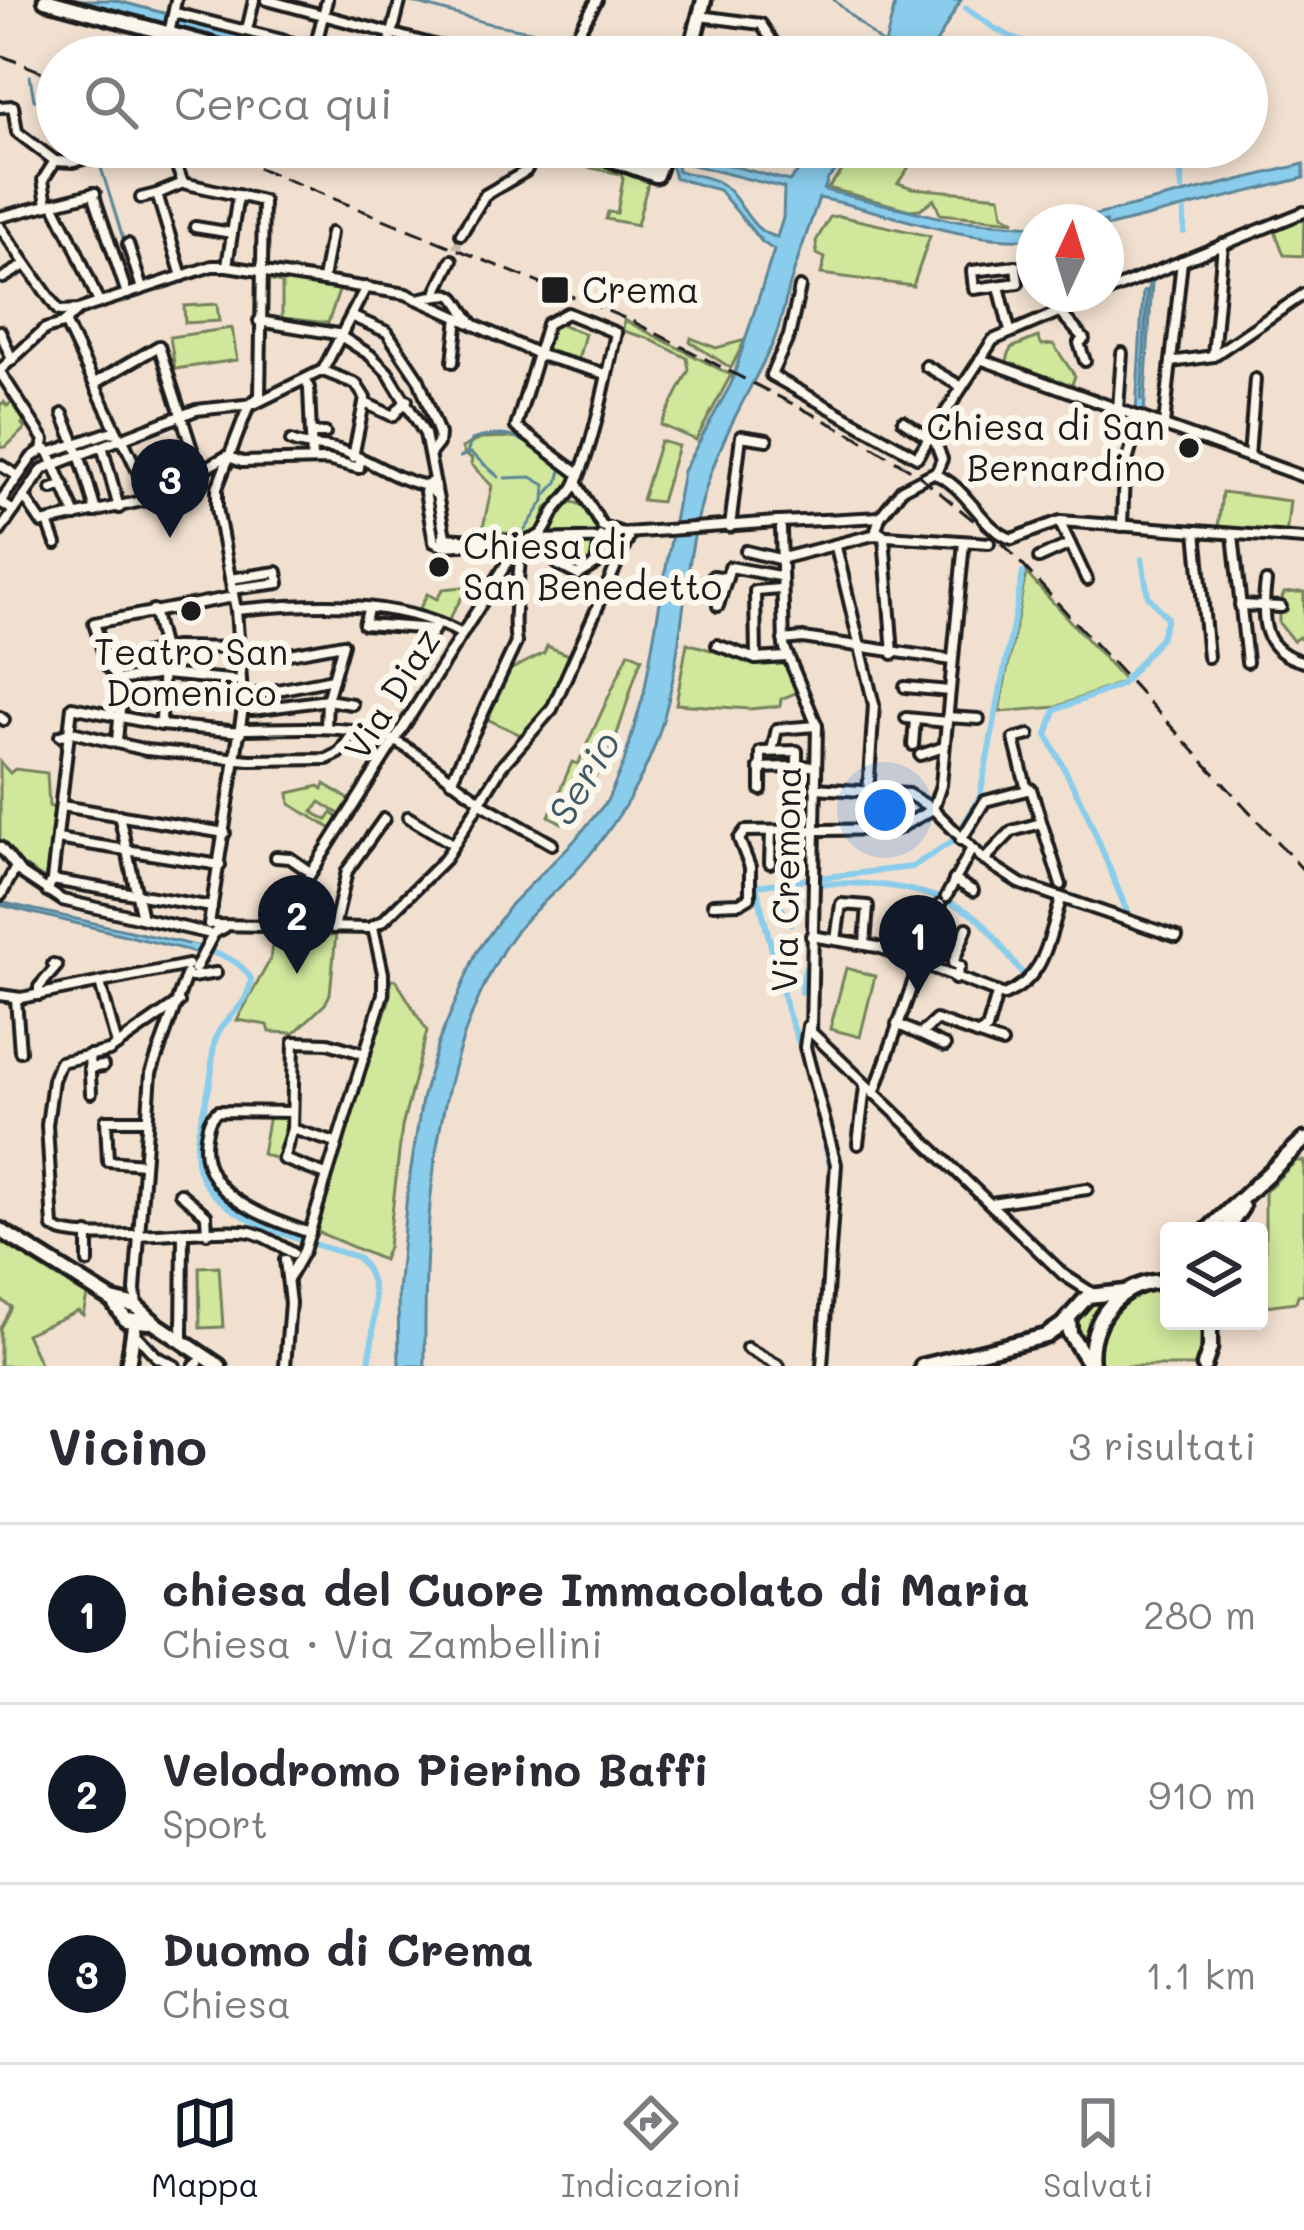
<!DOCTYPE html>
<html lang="it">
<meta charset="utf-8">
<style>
body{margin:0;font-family:Mali,sans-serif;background:#f7f7f7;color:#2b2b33}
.controls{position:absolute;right:36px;bottom:36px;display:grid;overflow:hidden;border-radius:12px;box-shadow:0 6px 18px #0003}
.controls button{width:108px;height:108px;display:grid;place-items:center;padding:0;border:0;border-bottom:3px solid #e1e1e2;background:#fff;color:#2b2b33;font:60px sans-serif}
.compass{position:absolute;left:1016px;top:204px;width:108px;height:108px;border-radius:50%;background:#fff;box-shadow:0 6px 18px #0003;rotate:4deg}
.you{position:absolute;left:885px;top:810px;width:42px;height:42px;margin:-30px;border:9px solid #fff;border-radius:50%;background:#1a73e8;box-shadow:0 0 0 18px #1a73e833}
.badge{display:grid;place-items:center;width:78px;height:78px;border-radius:50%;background:#111827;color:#fff;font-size:39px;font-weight:700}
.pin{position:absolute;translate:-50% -99px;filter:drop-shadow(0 3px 6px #0008)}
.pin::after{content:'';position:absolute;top:63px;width:42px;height:36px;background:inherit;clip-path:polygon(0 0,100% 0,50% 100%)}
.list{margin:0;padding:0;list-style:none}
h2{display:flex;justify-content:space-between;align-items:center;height:156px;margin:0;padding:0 48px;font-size:51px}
h2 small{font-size:39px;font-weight:400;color:#7c7c81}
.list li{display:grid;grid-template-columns:78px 1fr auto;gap:36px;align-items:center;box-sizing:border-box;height:180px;padding:0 48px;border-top:3px solid #e1e1e2}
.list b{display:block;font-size:45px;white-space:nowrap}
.list p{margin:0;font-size:39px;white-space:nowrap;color:#7c7c81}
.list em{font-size:39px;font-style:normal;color:#7c7c81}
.icon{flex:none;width:66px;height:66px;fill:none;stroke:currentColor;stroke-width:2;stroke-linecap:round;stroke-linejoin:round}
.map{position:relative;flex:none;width:1304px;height:1366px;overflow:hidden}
.search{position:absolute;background:#fff;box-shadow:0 6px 18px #0003;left:36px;right:36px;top:36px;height:132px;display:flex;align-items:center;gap:30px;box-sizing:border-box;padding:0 42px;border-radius:66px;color:#7c7c81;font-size:45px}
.sheet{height:696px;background:#fff}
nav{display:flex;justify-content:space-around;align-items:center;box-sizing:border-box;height:168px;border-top:3px solid #e1e1e2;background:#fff;font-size:33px;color:#7c7c81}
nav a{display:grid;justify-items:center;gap:6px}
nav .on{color:#111827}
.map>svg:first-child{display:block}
.green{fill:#d0e79c;stroke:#76825c;stroke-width:3}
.water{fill:#89cceb;stroke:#5d8698;stroke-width:3}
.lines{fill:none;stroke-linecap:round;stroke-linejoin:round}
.stream{stroke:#5d8698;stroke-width:3}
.canal{stroke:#89cceb;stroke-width:6}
.minor-tunnel{stroke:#c6b9ac;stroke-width:8;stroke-dasharray:8 4;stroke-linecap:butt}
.minor-casing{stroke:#1c1c1c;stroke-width:16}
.major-casing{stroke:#1c1c1c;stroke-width:21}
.minor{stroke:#fbf7ec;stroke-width:8}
.major{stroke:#fbf7ec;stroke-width:12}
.rail{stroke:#1c1c1c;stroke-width:3;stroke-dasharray:18 9;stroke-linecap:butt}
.poi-dot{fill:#1c1c1c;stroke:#fbf7ec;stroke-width:4.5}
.labels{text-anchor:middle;stroke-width:12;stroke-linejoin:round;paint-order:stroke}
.poi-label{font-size:36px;fill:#1c1c1c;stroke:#fbf7ec;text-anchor:start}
.street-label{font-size:36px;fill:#1c1c1c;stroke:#fbf7ec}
.water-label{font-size:39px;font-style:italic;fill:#425a64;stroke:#fbf7ec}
</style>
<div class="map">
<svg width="1304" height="1366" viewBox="0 0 1304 1366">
<rect width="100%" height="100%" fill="#f1e0d0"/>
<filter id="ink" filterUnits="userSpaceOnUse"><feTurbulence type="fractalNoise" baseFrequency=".00833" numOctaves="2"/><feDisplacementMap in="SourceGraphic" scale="24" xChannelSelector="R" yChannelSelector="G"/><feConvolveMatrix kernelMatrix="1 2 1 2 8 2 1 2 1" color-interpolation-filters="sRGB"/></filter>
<g filter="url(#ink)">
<g class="green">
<path d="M550,147H558L556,151L562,148L596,163L649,179L637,225L606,219L608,212L617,213L623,179L621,174L557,161Z"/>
<path d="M862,147H908L906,151L911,164L898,183L912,188L1000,196L1003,214L1015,221L940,214L934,199L920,209L910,210L828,188Z"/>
<path d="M839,216L930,236L913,286L821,274L825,258L817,254L816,241L830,217Z"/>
<path d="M1304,216L1303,256L1284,255L1275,231Z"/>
<path d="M269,276L359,290L360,292L339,291L328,323L282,318V283L267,280Z"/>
<path d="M217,304L219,321L185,323L184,306Z"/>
<path d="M624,320L731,375L696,440L661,425L689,370L687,358L647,338L623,331Z"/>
<path d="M560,324L585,334L578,360L545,351L551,329Z"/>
<path d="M232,328L237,360L175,369L170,337Z"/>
<path d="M1038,337L1042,345L1053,344L1075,376L1071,387L1006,363L1011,348Z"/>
<path d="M691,338L716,348L745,340L731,368L690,342Z"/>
<path d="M4,402L7,406L12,402L25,420L22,424L25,428L6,447H0V405Z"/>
<path d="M518,437L575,471L570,488L546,509L536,536L487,537L530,534L482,532L492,486L471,464L472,458L465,455L462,448L481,438Z"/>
<path d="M660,441L678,446L661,502L642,500Z"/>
<path d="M1222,492L1290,501L1286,536L1218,528Z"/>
<path d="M571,502C585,503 597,518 596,532L552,533L557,515Z"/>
<path d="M597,540L589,563L577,570L563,563L553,543Z"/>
<path d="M1026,573L1124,680L1121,683L1056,707L999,712Z"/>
<path d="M462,587L466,590L447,623L419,610L427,594L437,599L443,589Z"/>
<path d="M1298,592H1304V644L1299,637L1293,641L1279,623V613L1268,612L1280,604L1284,593Z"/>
<path d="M687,643L752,662L784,660L800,691L781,699L780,706L750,709L676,704Z"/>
<path d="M547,646L569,655V662L548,708L521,735L485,718L508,671L544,653Z"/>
<path d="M629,652L642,658C632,681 627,706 618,731C606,765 583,794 562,823L549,816L572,762L578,764Z"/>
<path d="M0,762L10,773L15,769L47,773L49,806L58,810L45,879L18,862L0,842Z"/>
<path d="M325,784L350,800L341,815L320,802L313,812L327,820L332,813L339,818L332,829L290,804L289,793L319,786L323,789Z"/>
<path d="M274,930L332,936L336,933L330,994L325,1004L294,1033L270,1032L268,1025L237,1020L270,960Z"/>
<path d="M846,968L875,976L860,1037L830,1029Z"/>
<path d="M391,980H396L427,1031L402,1127L388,1247L383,1260L313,1230L390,998Z"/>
<path d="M269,1115H289V1131L280,1160L262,1154Z"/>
<path d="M1296,1161H1304V1294L1298,1295L1296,1302L1265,1306V1192Z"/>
<path d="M0,1241L87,1296L83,1315L78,1311L26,1334L41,1366H0V1328L11,1307L0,1299Z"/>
<path d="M219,1266L223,1327L200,1328L199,1267Z"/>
<path d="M1148,1286L1169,1287V1321H1204L1207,1335L1200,1366H1095C1098,1324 1109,1304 1148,1286Z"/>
<path d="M1112,1296L1086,1348L1074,1338L1073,1315L1087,1300Z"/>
</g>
<g class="water">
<path d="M63,0H114L333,57H280Z"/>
<path d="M896,0H961L928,57H882Z"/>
<path d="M621,147H661L789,181L823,147H859L828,179L824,190L950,220L1034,226V239C959,243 891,212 819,198C809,227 799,255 790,284C784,304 781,326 772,345C745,400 718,441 702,502C680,582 684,672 653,750C636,794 606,838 575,872C549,899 521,919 502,952C430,1075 424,1227 425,1366H399L398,1292L407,1194L422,1099L438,1043L476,953L511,904L574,841L607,801L624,762L644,693L683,471L731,384L774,250L762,242L719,190L675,178L671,164L677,165L678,171C690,174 707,176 718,182C742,195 748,233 777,237L783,218L784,188Z"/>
<path d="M1304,164V178L1106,227V222H1068Z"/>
<path d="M1175,267L1152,282L1144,413L1136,411L1143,292L1147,290L1141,401L1149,279Z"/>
<path d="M0,902L197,946L195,952L0,905Z"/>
</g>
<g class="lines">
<g class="stream">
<path d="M404,0L487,23L568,38"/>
<path d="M834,0L886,47"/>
<path d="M582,41L630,49"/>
<path d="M651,55L663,57"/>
<path d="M30,76L34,100L57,102"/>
<path d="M96,147V150"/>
<path d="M806,147L814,155"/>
<path d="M98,158L130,261"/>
<path d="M467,452L472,440C509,428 521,439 551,457"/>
<path d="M460,457L471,453L499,477"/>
<path d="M505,478L531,477L545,485L544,501L525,530"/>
<path d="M546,495L558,482L562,467"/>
</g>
<g class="canal">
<path d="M966,8L997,30L1045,53"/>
<path d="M1051,55L1055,57"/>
<path d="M1179,147L1182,189"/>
<path d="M1184,232V212"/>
<path d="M958,834L980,796L1023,573"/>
<path d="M818,878L912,867L954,840"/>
<path d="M818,884C870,881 931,886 976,917C992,929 1009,960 1025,976L1032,974"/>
<path d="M781,889L796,887"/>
<path d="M774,896L791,923"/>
<path d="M1122,917L1128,914L1087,813L1047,735L1055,710L1121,685L1161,637L1167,618L1148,596L1142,559"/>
<path d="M191,947C214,953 238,956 251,979C248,1011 221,1017 215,1041C211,1056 213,1072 209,1087C204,1111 194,1136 197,1161C202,1218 312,1243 357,1257C385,1283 372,1331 369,1366"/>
<path d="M1037,962L1059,895"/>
<path d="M801,992L805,969"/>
<path d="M803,1054L787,1010L756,886L809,879"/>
<path d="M811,1084L831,1170L818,1366"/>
<path d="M826,1114L840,1159L839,1177"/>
</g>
<path class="minor-tunnel" d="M452,260L461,234"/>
<g class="minor-casing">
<g id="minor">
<path d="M267,0L471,55"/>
<path d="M175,13L349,57"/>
<path d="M700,16L761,24L775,45L798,50"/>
<path d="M247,30L254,0"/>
<path d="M169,34L176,0"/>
<path d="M315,48L327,0"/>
<path d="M386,57L400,2"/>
<path d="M564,57L597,0"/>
<path d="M0,107L13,106L17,132L55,161L43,180L47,204"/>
<path d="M165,147L172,154L183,183"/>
<path d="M55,161L74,162L102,153L154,147"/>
<path d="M183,183L263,201L260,396"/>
<path d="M93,193L127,294"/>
<path d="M141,198L157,194"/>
<path d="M53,203L71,239"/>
<path d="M0,217L95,193"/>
<path d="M0,227L58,310"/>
<path d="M195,227L232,233"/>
<path d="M461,234L485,195L526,171L537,151"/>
<path d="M74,244L99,303"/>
<path d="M128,244L142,289"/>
<path d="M227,266L238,195"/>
<path d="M1016,266L1018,283L974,289L972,271Z"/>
<path d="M182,276L157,194L183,183"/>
<path d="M3,278L25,265"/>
<path d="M323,280L331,233"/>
<path d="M999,286L1010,331"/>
<path d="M800,287L789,336L771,375L917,457L929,438"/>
<path d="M437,291L452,260"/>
<path d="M1106,292L1304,212"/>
<path d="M418,299C463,289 449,294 474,325"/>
<path d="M61,311L78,310L212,266H227L406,294L543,356L606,374"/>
<path d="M1059,311L1084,339L1079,343L1085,361"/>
<path d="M353,317L387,332L419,380L439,434L438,444L430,454"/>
<path d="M259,321L337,334L370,355L388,373L425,434L445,536"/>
<path d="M65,322L118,434"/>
<path d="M0,331L12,360"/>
<path d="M1213,356L1223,244"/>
<path d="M980,359L1304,477"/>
<path d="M453,362L458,317"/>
<path d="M1171,362L1213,356L1304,294"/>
<path d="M926,366L962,387"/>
<path d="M0,370L45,329L63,324L77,311"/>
<path d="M323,371L356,384L365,398L353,457"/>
<path d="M0,372L44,440L42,450H48L76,516"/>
<path d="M306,381L309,388L312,459"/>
<path d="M95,383L159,346L199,471"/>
<path d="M365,403L393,416L407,400"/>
<path d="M1118,409L1122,353"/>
<path d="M63,414C78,448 86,475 96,512"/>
<path d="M903,421L929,438"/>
<path d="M1164,425L1182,261"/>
<path d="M311,433H325"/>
<path d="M122,438L151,499"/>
<path d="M291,441C307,448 322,445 339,450C371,459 395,481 429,486L434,493"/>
<path d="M103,449L119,508"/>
<path d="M49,453L110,432L117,433"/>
<path d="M1249,457L1255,379"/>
<path d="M0,465L18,476"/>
<path d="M934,474C967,485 980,528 1012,539L1060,521L1304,539"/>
<path d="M430,483L425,492L434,542L443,546L477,544"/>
<path d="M577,484L602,526L620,532"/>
<path d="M52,489L64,485"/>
<path d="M25,498L42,523L151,499L227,456L242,462L327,460L359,468L360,460"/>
<path d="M14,511L0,502L32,457L42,450"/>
<path d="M880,517L876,530L884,536L893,654"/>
<path d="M843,519L880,517L902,489L937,471L942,459L934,438L936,427L993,340L1101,294"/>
<path d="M48,522L56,544"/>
<path d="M779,522L845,519"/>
<path d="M1122,526L1124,472L1140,417"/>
<path d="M730,527L741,436L767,440"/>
<path d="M781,529L784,646L817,726L811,1032L1064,1275L1092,1293"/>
<path d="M0,531L43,469L196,410L254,404L323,370L366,287"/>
<path d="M1196,531L1208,657"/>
<path d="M626,533L777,522"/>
<path d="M1233,535L1247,662"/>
<path d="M443,538L492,541"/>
<path d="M529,540C545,536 546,527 553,514C559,502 571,495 576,483C594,443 606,378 616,333L567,313L547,324L516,427L579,474"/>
<path d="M537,540L619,538"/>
<path d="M548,540L558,565L578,575L596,564L601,536"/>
<path d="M480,544L510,541"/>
<path d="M1070,544L1087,580"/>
<path d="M836,547L874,705L868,793"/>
<path d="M746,551L779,559L873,535L989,543"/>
<path d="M1039,558L1070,544L1060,523"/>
<path d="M713,576L727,578"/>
<path d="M230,579L277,572L279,583L232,589"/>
<path d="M1266,582C1261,620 1261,651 1304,662"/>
<path d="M1240,605L1281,607"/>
<path d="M718,606L730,567L779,576"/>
<path d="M153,610L163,649L161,725"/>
<path d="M236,610C310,603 395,598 462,634"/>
<path d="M368,610L364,624L434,629"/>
<path d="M783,640L803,638L952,660"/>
<path d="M717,645L756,659L786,657"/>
<path d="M424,646L435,628"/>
<path d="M756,659L755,591L780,589"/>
<path d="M241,663L343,644L327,700L326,728"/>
<path d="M115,674L108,667L94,623L233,597"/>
<path d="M115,674L122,659L174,647L239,648"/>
<path d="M115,678L120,709L117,741"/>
<path d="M116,680L164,674L241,681"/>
<path d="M905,687L949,691"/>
<path d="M242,697L333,679"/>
<path d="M207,702L242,701"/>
<path d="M252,710L327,700L352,704"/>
<path d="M0,717L4,720"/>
<path d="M947,717L979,719"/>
<path d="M906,718L947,722"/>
<path d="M242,729C281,729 359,723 393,740C424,756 451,781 480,800"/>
<path d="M60,736L72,732L146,750L250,760L327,759L339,753L354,732"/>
<path d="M913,745L915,719"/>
<path d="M772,751L777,729L817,726"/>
<path d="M920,755L944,747"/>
<path d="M759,768L815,766"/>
<path d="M451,781L516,643C511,609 521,575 521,540"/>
<path d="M815,788L908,794L933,809L984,860L1021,884L1177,937"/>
<path d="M761,790V752L797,751V765"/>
<path d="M1027,790L1014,739L1029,735"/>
<path d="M479,802L552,844"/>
<path d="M62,806L225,833"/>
<path d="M119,815L142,918"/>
<path d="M408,817L453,844"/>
<path d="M57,839L220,865"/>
<path d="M961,840L985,801L1031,789L1061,885"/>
<path d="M0,847L20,872L62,900L207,933"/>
<path d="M276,857L290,858L310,872"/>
<path d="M984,860L1012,831L1041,823"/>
<path d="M770,863L771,831"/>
<path d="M52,880L212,907"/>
<path d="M954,880L973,891"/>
<path d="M47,892L52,880L72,707L161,725L241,732"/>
<path d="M1,895L16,867"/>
<path d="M946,897L971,850"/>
<path d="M713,904L740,903L750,897V867L739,839L745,831L897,829L933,809L941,785L964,542"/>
<path d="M209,924L243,708L236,610L217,508V488L249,405L260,396"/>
<path d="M215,925L369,928L383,921L445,859L502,766L552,709L628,539"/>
<path d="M278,925L507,563L510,541"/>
<path d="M334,928L347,871L384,819"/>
<path d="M811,936L878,947L1004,995C1046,978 1048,939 1061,900"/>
<path d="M836,940L841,904L868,906L865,944"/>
<path d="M195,969L214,933L224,928"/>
<path d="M192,977L216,973"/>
<path d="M955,979L960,966L953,963L967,928"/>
<path d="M100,983L117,1045"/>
<path d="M0,995L21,998L188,965"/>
<path d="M39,995V987L57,966L53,964"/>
<path d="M16,999L20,1051"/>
<path d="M179,1002L109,1051L60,1062L53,1080L47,1125L53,1227C73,1247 216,1225 250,1232C265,1235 280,1246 293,1253"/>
<path d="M897,1024L945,1046"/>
<path d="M808,1026L805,1047L836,1164L822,1366"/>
<path d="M922,1033L936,1020L1002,1043"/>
<path d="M978,1034L987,1029L997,994"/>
<path d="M89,1055L91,1093"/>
<path d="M89,1068L103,1066"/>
<path d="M874,1094L940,905"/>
<path d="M292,1112L218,1111C209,1118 208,1124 206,1136C196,1194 265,1218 310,1233"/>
<path d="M292,1129L336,1143"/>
<path d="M858,1144L865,1087"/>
<path d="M144,1164L108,1161L106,1120H147"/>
<path d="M326,1175L283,1159L292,1129L294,1042L328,1043L365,1054"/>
<path d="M180,1193L206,1215L207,1233"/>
<path d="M991,1203L1087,1189"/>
<path d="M88,1262V1234"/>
<path d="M288,1279L304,1251L383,994V973L373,927"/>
<path d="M137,1305L135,1290L151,1073L187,973"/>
<path d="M134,1333L157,1357L175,1366"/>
<path d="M182,1341L183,1235"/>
<path d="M747,1348L779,1366"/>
<path d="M194,1366L198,1363"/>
<path d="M285,1366L290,1303L285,1260"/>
</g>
</g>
<g class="major-casing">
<g id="major">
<path d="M45,0L256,57"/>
<path d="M689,57L704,0"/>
<path d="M530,147L537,151L545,147"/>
<path d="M577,147L656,175L666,147"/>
<path d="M0,1230L112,1300L136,1306L156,1324L219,1366"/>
<path d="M1207,1231L1304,1140"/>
<path d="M1226,1231L1242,1207"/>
<path d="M114,1303L126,1320L149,1322"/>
<path d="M1069,1319L1070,1334L1090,1365"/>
<path d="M128,1366L135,1320"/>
<path d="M922,1366L1046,1336L1062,1325L1088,1296L1125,1292"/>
<path d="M1092,1366C1086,1319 1122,1279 1169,1281"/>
<path d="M1204,1366L1210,1348V1321"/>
</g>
</g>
<use href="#minor" class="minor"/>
<use href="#major" class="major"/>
<g class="rail">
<path d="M0,55L57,78"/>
<path d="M208,147L634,322L857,437L917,474L1007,548L1304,871"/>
</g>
</g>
</g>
<g class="poi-dot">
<rect x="540" y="275" width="30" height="30" rx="6"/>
<circle cx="1189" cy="448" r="12"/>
<circle cx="439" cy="567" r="12"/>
<circle cx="191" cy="611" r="12"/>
</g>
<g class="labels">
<g class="poi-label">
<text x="582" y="303">Crema</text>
<text x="1165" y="440" text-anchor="end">Chiesa di San<tspan x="1165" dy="41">Bernardino</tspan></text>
<text x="463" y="559">Chiesa di<tspan x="463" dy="41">San Benedetto</tspan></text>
<text x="191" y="665" text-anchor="middle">Teatro San<tspan x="191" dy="41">Domenico</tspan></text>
</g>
<g class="street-label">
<text transform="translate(392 694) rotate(-58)" y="13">Via Diaz</text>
<text transform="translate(786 879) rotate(-89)" y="13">Via Cremona</text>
</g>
<g class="water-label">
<text transform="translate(584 778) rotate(-59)" y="14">Serio</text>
</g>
</g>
</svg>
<div class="controls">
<button><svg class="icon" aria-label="layers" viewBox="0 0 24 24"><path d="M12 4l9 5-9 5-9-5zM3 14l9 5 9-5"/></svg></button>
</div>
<svg class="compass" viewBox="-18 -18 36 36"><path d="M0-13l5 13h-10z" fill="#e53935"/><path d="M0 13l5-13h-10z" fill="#7c7c81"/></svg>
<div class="you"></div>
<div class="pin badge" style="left:918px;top:994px">1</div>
<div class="pin badge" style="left:297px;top:974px">2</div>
<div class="pin badge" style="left:170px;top:538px">3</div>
<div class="search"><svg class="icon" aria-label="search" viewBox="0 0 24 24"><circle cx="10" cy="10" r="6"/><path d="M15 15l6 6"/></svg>Cerca qui</div>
</div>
<section class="sheet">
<h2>Vicino<small>3 risultati</small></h2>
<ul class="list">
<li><span class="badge">1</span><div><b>chiesa del Cuore Immacolato di Maria</b><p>Chiesa · Via Zambellini</p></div><em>280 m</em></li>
<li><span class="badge">2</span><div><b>Velodromo Pierino Baffi</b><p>Sport</p></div><em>910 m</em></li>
<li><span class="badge">3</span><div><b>Duomo di Crema</b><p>Chiesa</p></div><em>1.1 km</em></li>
</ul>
</section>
<nav>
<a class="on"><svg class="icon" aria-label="map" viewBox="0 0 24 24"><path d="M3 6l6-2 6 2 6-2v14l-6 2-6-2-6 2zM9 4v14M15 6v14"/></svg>Mappa</a>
<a><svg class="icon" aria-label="directions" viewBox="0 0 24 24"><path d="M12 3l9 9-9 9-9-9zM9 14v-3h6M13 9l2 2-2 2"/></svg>Indicazioni</a>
<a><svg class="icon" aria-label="saved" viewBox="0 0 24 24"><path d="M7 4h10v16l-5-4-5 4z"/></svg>Salvati</a>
</nav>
